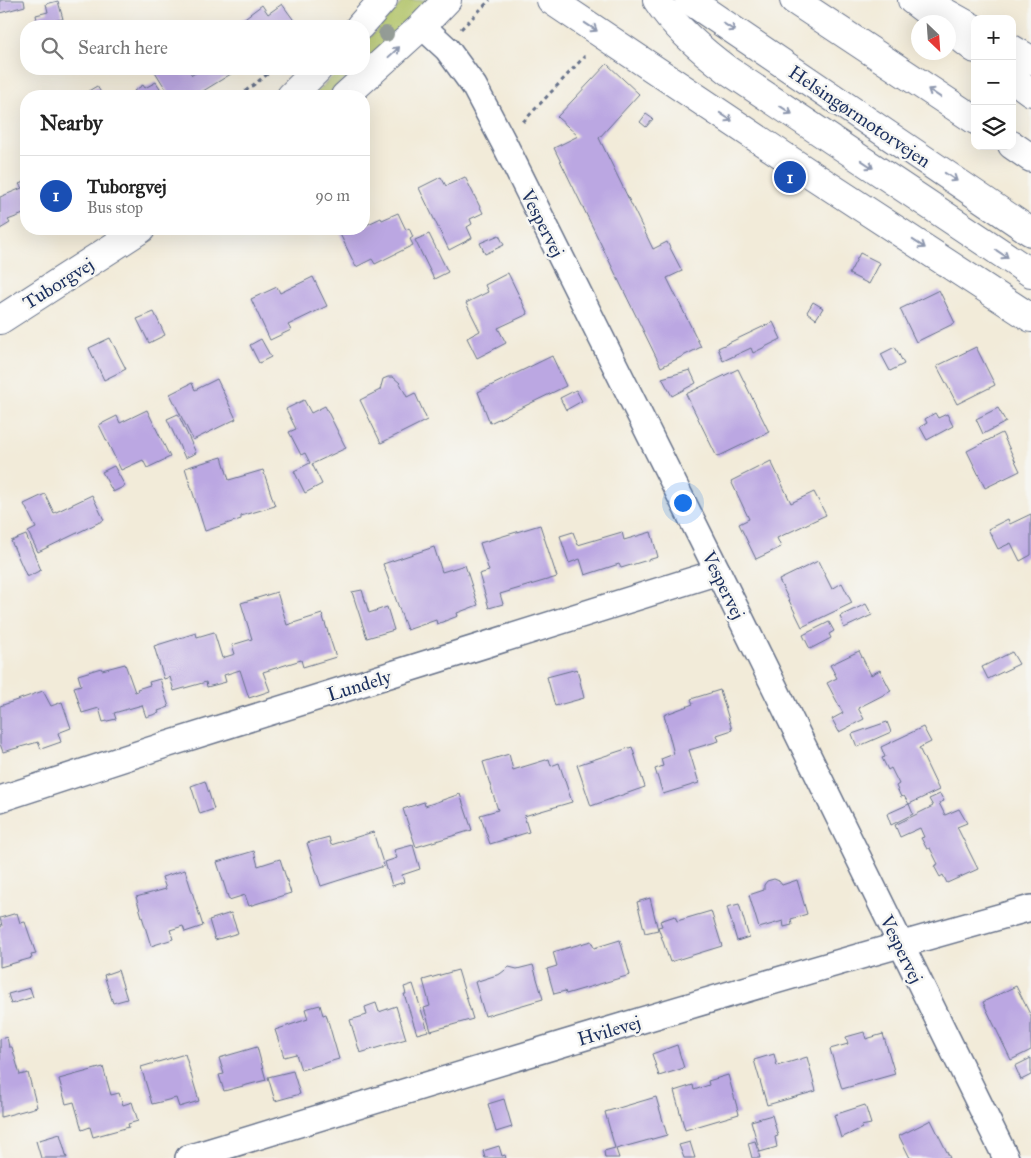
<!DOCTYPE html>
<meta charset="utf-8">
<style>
body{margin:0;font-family:"IM FELL Great Primer",serif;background:#f6f6f6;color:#222}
.controls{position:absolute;right:15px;top:15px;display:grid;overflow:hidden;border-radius:10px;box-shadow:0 5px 20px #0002}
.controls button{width:45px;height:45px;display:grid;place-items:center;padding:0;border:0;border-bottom:1px solid #e0e0e0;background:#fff;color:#222;font:25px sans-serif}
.compass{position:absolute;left:911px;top:15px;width:45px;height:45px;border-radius:50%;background:#fff;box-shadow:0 5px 20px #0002;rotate:155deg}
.you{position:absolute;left:682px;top:502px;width:18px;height:18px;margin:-12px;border:4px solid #fff;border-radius:50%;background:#1a73e8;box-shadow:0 0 0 8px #1a73e833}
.badge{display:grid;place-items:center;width:32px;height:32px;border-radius:50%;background:#c8321e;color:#fff;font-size:16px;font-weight:700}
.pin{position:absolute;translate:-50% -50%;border:2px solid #fff;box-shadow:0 1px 5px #0006}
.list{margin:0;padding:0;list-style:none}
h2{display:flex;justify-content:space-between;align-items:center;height:65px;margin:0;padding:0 20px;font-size:21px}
h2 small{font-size:16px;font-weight:400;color:#767676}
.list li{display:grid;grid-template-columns:32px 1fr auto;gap:15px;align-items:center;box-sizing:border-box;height:80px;padding:0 20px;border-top:1px solid #e0e0e0}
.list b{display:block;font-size:19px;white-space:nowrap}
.list p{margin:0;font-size:16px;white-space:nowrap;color:#767676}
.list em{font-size:16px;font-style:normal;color:#767676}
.icon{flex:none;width:28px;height:28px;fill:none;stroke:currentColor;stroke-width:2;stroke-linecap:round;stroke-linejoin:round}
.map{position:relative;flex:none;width:1031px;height:1158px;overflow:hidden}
.search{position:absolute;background:#fff;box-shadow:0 5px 20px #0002;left:20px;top:20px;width:350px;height:55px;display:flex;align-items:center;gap:12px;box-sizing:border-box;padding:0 18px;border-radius:20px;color:#767676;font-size:19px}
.panel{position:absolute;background:#fff;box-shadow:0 5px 20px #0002;left:20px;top:90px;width:350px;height:145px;border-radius:20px}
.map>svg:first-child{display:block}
.green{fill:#b0c266;stroke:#667862}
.building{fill:#bba7e2}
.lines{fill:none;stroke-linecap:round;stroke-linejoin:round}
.minor-casing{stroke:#667189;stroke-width:28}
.tertiary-casing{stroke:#667189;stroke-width:30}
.motorway-casing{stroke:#667189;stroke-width:30}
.path{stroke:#667189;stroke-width:3;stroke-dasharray:4 4;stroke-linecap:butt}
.minor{stroke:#fff;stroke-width:25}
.tertiary{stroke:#fff;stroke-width:28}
.motorway{stroke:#fff;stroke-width:28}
.tree{fill:#949c96}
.oneway{stroke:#8d97ae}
.labels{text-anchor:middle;stroke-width:5;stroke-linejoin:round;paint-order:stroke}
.street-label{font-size:19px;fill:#1b2f5e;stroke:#f6f6f2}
</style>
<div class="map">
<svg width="1031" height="1158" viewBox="0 0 1031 1158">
<rect width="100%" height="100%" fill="#f6f6f2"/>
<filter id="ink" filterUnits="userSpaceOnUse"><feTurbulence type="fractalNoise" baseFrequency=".02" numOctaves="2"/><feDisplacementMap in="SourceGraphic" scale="10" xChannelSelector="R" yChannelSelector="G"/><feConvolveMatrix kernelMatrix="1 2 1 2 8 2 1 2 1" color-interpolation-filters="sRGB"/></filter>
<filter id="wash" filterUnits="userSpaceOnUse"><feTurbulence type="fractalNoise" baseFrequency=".0096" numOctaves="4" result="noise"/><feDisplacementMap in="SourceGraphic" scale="20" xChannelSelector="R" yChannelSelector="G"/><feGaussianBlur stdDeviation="1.12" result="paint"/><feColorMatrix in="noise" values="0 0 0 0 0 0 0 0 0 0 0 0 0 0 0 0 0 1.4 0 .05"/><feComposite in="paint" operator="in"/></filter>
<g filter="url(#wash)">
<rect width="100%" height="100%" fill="#f2ebd9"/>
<g class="green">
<path d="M404,0H429L364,64V44Z"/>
<path d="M340,69H358L325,96H313Z"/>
</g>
<g id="blocks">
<g class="building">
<path d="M0,0H24L25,6L0,13Z"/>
<path d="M58,1L63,19L38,24L36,15L48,12L46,4Z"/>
<path d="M282,4L298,26H234L262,5L268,14Z"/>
<path d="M607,64L639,94L599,138L653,249L667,242L682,271L667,278L701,347L661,367L554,148L578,136L557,117Z"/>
<path d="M156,69H188L192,75L202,69H239L195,96H170L154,70Z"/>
<path d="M156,82L165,96H137L134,91L143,85L145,88Z"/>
<path d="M97,86L103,96H80Z"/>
<path d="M646,114L653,119L646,127L640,122Z"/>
<path d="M441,177L446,186L465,177L483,213L470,219L472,224L467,227L472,238L449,250L419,188Z"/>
<path d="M26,181V213L8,220L10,223L0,229V197L22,188L19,184Z"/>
<path d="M398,213L406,230L409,228L413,237L410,239L413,245L375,264L372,259L356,267L340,234L352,229H364V226L381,218L382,220Z"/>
<path d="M429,234L448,272L434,279L415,240Z"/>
<path d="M499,235L504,245L485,254L480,243Z"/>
<path d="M860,253L880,263L869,284L849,274Z"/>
<path d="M508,273L528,314L498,328L506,343L477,358L467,338L480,331L466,303L488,292L485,285Z"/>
<path d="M313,277L327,306L288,325L291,330L270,340L251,299L277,287L280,293Z"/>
<path d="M939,290L955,323L916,342L900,309Z"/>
<path d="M813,302L823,308L816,319L807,312Z"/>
<path d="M154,312L165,335L149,343L137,319Z"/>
<path d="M773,322L781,339L753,353L751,348L723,361L718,348Z"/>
<path d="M110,338L126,369L104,380L89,348Z"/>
<path d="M261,339L271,357L259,363L250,345Z"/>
<path d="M895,347L904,364L890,371L881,354Z"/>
<path d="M976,347L995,385L957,404L937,366Z"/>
<path d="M552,356L566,386L490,423L478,392Z"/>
<path d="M738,369L769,432L717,457L686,394Z"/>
<path d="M690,370L696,383L672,396L662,378Z"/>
<path d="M388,377H393L400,383L407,397L415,393L427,420L381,443L360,400L380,390L383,379Z"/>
<path d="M217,379L236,419L193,440L170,394L192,383L195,390Z"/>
<path d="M576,390L582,401L566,410L560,398Z"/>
<path d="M304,400L311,413L325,406L346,448L312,464L322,484L305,493L294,471L310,463L305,453L301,455L289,432L296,429L286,409Z"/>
<path d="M998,408L1006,422L983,434L976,419Z"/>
<path d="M147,410L170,457L147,468L143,460L121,470L99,425L117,416L120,423Z"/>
<path d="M935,413L938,418L947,414L953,426L927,440L920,427L927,423L925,419Z"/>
<path d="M178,414L196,453L185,458L167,419Z"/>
<path d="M1002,433L1020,471L985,488L967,451Z"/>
<path d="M222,457L229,480L263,470L275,506L241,516V519L205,531L185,468Z"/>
<path d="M771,461L791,503L814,492L826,515L777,538L781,547L756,559L739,524L749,519L731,481Z"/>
<path d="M114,466L125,486L113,492L102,472Z"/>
<path d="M45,494L54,513L92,495L104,520L38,552L28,532L36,528L24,504Z"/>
<path d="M1031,514V555L1020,561L1011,543L998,549L988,529L1008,519L1010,524Z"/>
<path d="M540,525L557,577L500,594L503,604L489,608L479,574L489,571L480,543Z"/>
<path d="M573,532L578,545L622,532L624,540L651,532L658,557L621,568L619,564L585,575L580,559L569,563L560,536Z"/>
<path d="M26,535L41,570L27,577L11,541Z"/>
<path d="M434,547L442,572L465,565L478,605L457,613L458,616L437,624L436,620L407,630L383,564Z"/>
<path d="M818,561L832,589L842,583L852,603L802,627L779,580Z"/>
<path d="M362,590L369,613L387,607L394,630L367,638L352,592Z"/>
<path d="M277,592L287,625L322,614L336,657L303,667L301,660L263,672L270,691L249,698L240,670L224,675L226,682L207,687L206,682L174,691L170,677L164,679L154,646L196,633L197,637L214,632L222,658L235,654L232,645L252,639L241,603Z"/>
<path d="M866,604L872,615L844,628L840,616Z"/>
<path d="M829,622L834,631L829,634L831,638L810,649L803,635Z"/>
<path d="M859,651L871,675L880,670L891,691L858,708L864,719L839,732L832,719L843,713L827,683L837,678L830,665Z"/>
<path d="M1012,652L1019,664L988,679L982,667Z"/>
<path d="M125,664L135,692L138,691L137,689L150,685L149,682L160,679L169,707L158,711L159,713L146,717L142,705L114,713L116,719L103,722L99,708L82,713L74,687L81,685L78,675L101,668L102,670Z"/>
<path d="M577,669L584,698L555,706L547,677Z"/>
<path d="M720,690L732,730L717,735L719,741L689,750L699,783L663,794L655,769L663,766L661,759L674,754L664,715L693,704L691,699Z"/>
<path d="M43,691L51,706L62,702L71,728L58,733L61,742L41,749L38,742L3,752L0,744V706Z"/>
<path d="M887,722L891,732L857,747L852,734Z"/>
<path d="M923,727L931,742L919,748L939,790L909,804L904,796L901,797L896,786L899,784L891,768L888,770L882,758L885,757L881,747Z"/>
<path d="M632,747L645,787L591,806L577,765Z"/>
<path d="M509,754L513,770L549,759L551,766L559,763L572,802L524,816L529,832L490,844L480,815L498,810L483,762Z"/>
<path d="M205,781L214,809L200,814L191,786Z"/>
<path d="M460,794L472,830L416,847L403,809L424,802L425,806Z"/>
<path d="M940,794L944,801L939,803L945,815L959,809L967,823L957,827L978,869L947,883L943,875L940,877L934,866L938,864L930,848L927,849L921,838L924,837L920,828L900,837L895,825L933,806L929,799Z"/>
<path d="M909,804L913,814L891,825L887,814Z"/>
<path d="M373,832L384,866L321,886L307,843L329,837L331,845Z"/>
<path d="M413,845L420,869L402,875L404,882L392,886L385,862L397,858L394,850Z"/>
<path d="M254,851L258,866L280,859L291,893L249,906L245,895L229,900L217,862Z"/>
<path d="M185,870L203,926L185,932L183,926L170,930L173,939L151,946L136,897L166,889L162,877Z"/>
<path d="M774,879L779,881L782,885L797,880L807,914L791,919L792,925L784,927L783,921L759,928L749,895L764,890V885L767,881Z"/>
<path d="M650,898L658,930L645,933L637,902Z"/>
<path d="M739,904L749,937L737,941L727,907Z"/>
<path d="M711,911L722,946L670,962L658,927L662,926L660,921L675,916L677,921Z"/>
<path d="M17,913L20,923L25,922L36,954L31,955L32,958L0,967V927L2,926L0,918Z"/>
<path d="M231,913L238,933L215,940L209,920Z"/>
<path d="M620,940L630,975L566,994L565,991L554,994L547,969L557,966L553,952L591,941L594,948Z"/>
<path d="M533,965L543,999L485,1016L475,982L500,974L509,967L517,969Z"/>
<path d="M118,970L127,999L113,1003L104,975Z"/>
<path d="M458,970L473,1019L431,1031L424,1008L430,1006L423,980Z"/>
<path d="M413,984L428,1031L417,1034L404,994H406L404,987Z"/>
<path d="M1016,986L1031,1016V1050L1011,1060L983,1002Z"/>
<path d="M30,988L33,997L11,1004L8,994Z"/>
<path d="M376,1003L379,1012L396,1006L406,1039L360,1053L350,1020L367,1015L365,1007Z"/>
<path d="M320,1005L323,1015L326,1014L339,1059L301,1070L296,1054L284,1057L275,1030L308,1019L305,1009Z"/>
<path d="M864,1032L866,1039L883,1034L895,1074L842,1089L830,1049L848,1044L846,1037Z"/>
<path d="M7,1037L9,1047H12L20,1075L28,1073L37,1107L1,1117L0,1039Z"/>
<path d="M677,1045L684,1068L659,1076L652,1054Z"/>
<path d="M257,1047L266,1080L224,1091L219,1075L224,1074L219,1058Z"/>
<path d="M185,1054L199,1101L179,1107L176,1098L152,1104L141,1067Z"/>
<path d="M774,1054L777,1066L807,1057L816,1091L767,1105L754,1060Z"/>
<path d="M1031,1058V1075L1021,1080L1015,1066Z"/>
<path d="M103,1067L111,1095L119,1093L123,1105L132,1102L138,1121L128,1124L129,1127L93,1137L90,1127L82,1130L74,1102L66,1104L59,1079Z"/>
<path d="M293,1071L300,1094L275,1101L268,1077Z"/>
<path d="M728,1075L739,1114L685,1130L674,1091L693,1085L694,1090L709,1085L708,1081Z"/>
<path d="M656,1097L667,1135L616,1149L619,1158H605L604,1151L615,1148L605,1112Z"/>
<path d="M504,1099L512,1127L496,1132L488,1104Z"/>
<path d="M865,1105L871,1124L861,1126L862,1128L841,1138L834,1115Z"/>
<path d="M772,1115L778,1136L775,1137L777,1147L760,1152L751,1121Z"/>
<path d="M931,1120L950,1158H910L899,1136Z"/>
<path d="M60,1134L67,1158H41L36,1141Z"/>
<path d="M755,1141L760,1158H752L748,1143Z"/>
<path d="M690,1142L695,1158H684L679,1145Z"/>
<path d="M499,1146L502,1156L505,1155L506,1158H485L483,1151Z"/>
</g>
</g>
</g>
<g filter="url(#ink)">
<use href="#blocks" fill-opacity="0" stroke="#667189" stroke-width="1"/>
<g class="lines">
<g class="minor-casing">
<g id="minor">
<path d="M422,26L447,49L474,86L504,143L718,572L1006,1158"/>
<path d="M0,799L159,747L718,572"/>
<path d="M188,1158C468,1072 749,986 1031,908"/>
</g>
</g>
<g class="tertiary-casing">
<g id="tertiary">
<path d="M551,0L806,171L1031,318"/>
<path d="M930,4L975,29"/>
<path d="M360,26L383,0"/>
<path d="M1012,49L1031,60"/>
<path d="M291,96L318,69"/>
<path d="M345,96L422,26L447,0"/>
<path d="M0,320L141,229"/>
</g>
</g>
<g class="motorway-casing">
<g id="motorway">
<path d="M657,0C675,28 702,51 729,71L1031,273"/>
<path d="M689,0L1031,232"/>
<path d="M794,0L975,120"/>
<path d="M912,0L941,22"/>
<path d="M948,28L975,49"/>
<path d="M1012,78L1031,92"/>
<path d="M1012,145L1031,158"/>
</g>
</g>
<g class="path">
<path d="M328,26L333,21"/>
<path d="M461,29L490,0"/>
<path d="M239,96L274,69"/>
<path d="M523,122L585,56"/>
</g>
<use href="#minor" class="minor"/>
<use href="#tertiary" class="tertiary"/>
<use href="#motorway" class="motorway"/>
</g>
<circle class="tree" cx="386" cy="34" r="8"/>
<defs><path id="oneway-shaft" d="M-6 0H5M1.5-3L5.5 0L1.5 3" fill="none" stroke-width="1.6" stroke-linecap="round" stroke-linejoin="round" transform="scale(1.25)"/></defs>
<g class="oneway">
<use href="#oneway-shaft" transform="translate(591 27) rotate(33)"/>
<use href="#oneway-shaft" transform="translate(729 27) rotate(34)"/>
<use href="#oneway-shaft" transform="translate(394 52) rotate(-43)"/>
<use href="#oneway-shaft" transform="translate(934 93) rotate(-146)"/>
<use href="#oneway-shaft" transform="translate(786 110) rotate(34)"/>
<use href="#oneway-shaft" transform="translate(726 117) rotate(34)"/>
<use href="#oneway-shaft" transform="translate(867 164) rotate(34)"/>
<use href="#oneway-shaft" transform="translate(951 177) rotate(34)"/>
<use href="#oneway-shaft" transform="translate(919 244) rotate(33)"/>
<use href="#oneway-shaft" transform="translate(1002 254) rotate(34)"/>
</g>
</g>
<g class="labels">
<g class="street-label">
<text transform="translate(860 116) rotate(34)" y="7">Helsingørmotorvejen</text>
<text transform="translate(543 223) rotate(63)" y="7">Vespervej</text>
<text transform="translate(58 283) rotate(-32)" y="7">Tuborgvej</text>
<text transform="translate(724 585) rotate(64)" y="7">Vespervej</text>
<text transform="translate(359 685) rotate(-17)" y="7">Lundely</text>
<text transform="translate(902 949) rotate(64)" y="7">Vespervej</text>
<text transform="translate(609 1030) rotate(-16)" y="7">Hvilevej</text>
</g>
</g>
</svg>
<div class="controls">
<button>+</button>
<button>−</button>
<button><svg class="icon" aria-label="layers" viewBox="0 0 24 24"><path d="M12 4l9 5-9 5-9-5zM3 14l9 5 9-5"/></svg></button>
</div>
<svg class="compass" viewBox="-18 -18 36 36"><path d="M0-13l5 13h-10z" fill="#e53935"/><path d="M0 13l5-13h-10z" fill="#767676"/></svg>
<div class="you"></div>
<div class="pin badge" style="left:790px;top:177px;background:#1a4fb4">1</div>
<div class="search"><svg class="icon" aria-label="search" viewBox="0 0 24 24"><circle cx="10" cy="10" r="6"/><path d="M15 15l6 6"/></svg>Search here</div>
<section class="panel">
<h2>Nearby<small></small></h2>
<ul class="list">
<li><span class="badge" style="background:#1a4fb4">1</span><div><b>Tuborgvej</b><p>Bus stop</p></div><em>90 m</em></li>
</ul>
</section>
</div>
